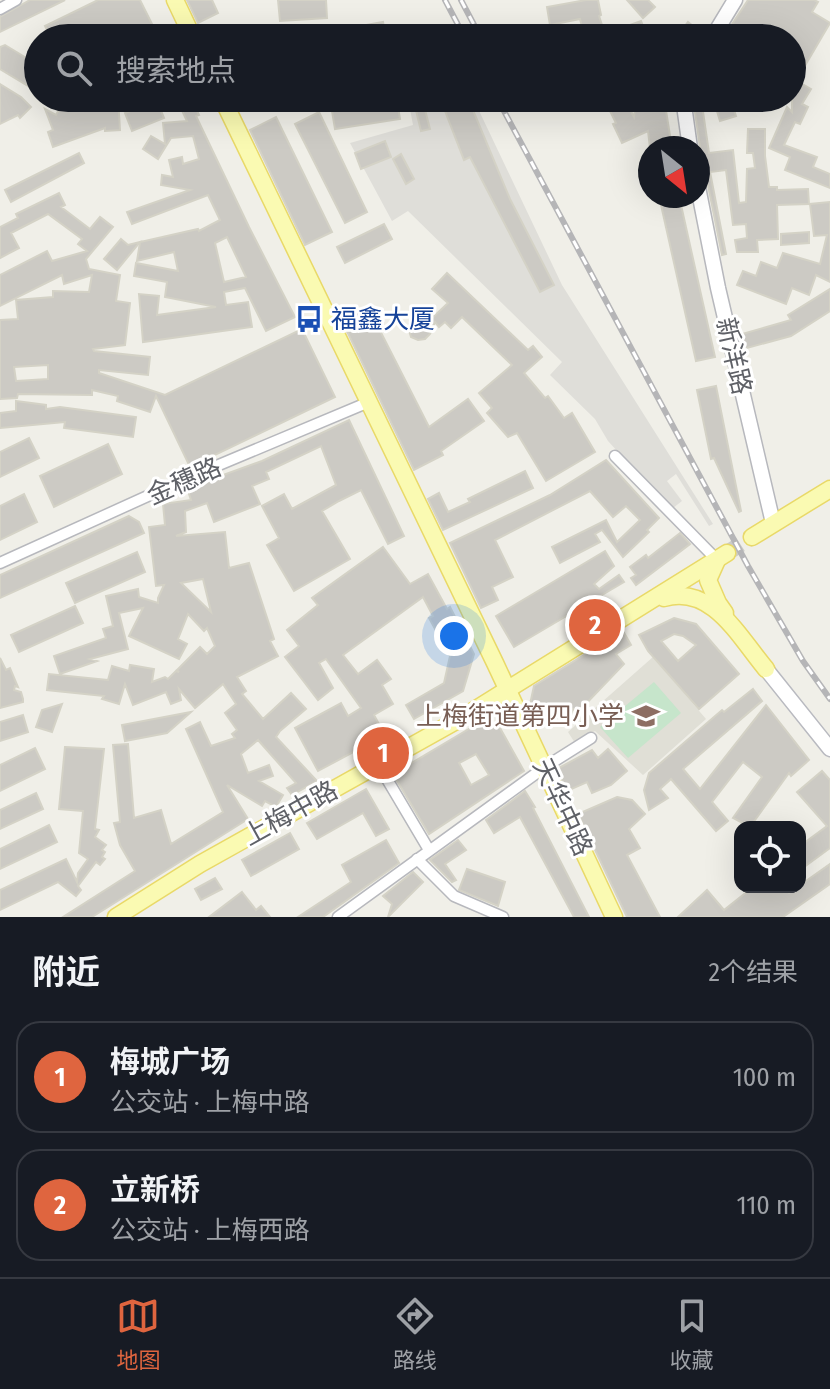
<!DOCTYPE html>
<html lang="zh">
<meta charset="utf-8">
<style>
body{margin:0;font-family:"Fira Sans Condensed","Noto Sans SC",sans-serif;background:#242831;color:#f1f3f6}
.controls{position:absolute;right:24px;bottom:24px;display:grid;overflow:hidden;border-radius:16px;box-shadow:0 8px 32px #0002}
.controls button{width:72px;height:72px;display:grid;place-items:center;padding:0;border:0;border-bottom:2px solid #363941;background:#171b24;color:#f1f3f6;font:40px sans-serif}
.compass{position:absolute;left:638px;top:136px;width:72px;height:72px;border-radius:50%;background:#171b24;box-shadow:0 8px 32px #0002;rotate:150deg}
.you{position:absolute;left:454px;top:636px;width:28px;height:28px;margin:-20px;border:6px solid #fff;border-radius:50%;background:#1a73e8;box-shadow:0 0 0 12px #1a73e833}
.badge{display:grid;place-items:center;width:52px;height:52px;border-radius:50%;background:#df653f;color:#fff;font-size:26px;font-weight:700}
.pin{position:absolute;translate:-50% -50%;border:4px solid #fff;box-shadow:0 2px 8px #0006}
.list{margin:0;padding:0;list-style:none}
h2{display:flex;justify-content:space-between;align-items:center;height:104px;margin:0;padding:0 32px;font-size:34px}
h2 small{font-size:26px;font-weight:400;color:#9ea1a6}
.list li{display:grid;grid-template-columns:52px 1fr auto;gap:24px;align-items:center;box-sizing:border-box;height:112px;margin:0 16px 16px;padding:0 16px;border:2px solid #363941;border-radius:24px}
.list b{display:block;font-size:30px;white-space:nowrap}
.list p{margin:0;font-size:26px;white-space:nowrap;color:#9ea1a6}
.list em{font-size:26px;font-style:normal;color:#9ea1a6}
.icon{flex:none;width:44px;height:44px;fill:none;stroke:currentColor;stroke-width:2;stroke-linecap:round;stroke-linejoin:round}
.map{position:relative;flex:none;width:830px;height:917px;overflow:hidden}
.search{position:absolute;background:#171b24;box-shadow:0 8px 32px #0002;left:24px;right:24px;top:24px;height:88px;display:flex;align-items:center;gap:20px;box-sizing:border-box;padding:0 28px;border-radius:44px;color:#9ea1a6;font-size:30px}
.sheet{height:360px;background:#171b24}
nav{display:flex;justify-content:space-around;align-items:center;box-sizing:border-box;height:112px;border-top:2px solid #363941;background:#171b24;font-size:22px;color:#9ea1a6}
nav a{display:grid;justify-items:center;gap:4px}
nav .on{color:#df653f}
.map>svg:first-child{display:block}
.industrial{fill:#dfded9}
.education{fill:#e0dfd6}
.green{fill:#c6e5cb}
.building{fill:#cccac4;stroke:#d4d2c6;stroke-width:2;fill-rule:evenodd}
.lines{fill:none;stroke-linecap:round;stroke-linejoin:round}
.primary-tunnel{stroke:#ccccc8;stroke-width:16;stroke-dasharray:16 8;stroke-linecap:butt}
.minor-casing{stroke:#b7b8bd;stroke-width:13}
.tertiary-casing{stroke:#b7b8bd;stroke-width:17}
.secondary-casing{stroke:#b9bac0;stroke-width:17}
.primary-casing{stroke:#e9d968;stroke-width:19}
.minor{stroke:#fff;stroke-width:10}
.tertiary{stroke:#fff;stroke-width:14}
.secondary{stroke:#fff;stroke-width:14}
.primary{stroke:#fafab2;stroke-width:16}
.rail-casing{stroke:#b5b5b7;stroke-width:6}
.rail{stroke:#fff;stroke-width:3;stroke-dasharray:9;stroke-linecap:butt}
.labels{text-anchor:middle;stroke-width:6;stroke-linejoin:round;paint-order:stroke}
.transit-label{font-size:26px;fill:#164399;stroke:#fff;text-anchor:start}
.street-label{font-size:26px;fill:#5f6167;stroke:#fff}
.education-label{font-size:26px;fill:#785e54;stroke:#fff;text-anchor:end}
</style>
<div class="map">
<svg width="830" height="917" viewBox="0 0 830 917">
<rect width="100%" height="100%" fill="#f0efe8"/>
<path class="industrial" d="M408,98H473L562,285L713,524L709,526L676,474L667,481L682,501L673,508L640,476L608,441L595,419L550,375L562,362L408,211L392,221L350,143L413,125Z"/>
<path class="education" d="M653,657L706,719L643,775L595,731L575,743L568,732Z"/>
<path class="green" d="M654,682L681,713L628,758L600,727Z"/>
<g class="building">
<path d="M30,0H65L0,32V17Z"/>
<path d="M98,0H140L155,30L139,38H51L45,26Z"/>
<path d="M187,0H212L218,13L198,23Z"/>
<path d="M278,0H326L327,18L280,21Z"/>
<path d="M586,0H598L601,15L599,16L605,34L641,21L648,38H585L580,19L550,25L547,7Z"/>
<path d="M627,0H648L655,7L643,18Z"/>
<path d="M748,0H814L818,2L812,12L830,23L799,76L792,72V38H744L729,29Z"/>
<path d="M383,22L385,33L346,38L344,29Z"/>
<path d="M688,22L703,34L702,38H676Z"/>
<path d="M419,26L422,35L414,38H388L391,36L390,33L399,30L400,33Z"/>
<path d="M266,28L267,38H204L202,32Z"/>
<path d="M5,45L38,65V92L0,69V47Z"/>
<path d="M799,82L811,89L802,104L808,107L800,124L795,122L784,145L817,157L813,167L830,174V188L785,170L790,157L769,148L787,107L792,112V97Z"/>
<path d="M0,84L21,97L31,107L20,118L18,115L0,124Z"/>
<path d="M47,98H118L120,130L105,131V128L53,147L48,132L53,130L45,109L56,115L61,106Z"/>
<path d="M176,98H191L199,115L196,116L249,227L295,317L266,331L245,288L224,292L226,305L248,302L252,327L143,342L139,294L159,296L157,315L216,307L165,297L167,282L134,276L136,263L178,271L174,252L137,261L140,242L198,229L199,231L220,220L208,195L132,224L127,212L190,190L161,185L162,175L173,177L169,160L182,157L183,164L199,159L193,136L171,138L158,159L143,149L151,136L165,144L163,123L187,121ZM227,237L246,277L224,282L215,243Z"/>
<path d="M250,98H308V102L251,110Z"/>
<path d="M354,98H392V102L397,101L400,119L335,129L332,111L356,107Z"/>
<path d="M413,98H422L430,129L421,131Z"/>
<path d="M440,98H468L510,199L554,285L540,292L470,157L464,160Z"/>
<path d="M621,98H624L634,117L636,101L642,98H664L672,148H650L648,131L622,143L613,124L616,123L607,105Z"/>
<path d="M693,98H701L709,153L733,150L739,203L746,202L747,169L755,168L753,153H747L748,129H765V156L769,187H777V190L808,189L809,204L777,205L778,239L757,240L758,252H737L735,240L747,238L746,224L733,225L726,170L710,172L726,254L722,255L708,185L699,177L700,147Z"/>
<path d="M713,98H730L736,116L720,121Z"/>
<path d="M157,101L164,118L132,131L125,113Z"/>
<path d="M319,112L367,212L345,223L295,124Z"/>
<path d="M276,117L332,232L305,245L250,130Z"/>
<path d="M385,141L391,157L361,169L355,153Z"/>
<path d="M79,153L84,163L11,202L5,190Z"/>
<path d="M401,154L414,179L406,184L393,159Z"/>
<path d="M59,193L65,205L61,207L90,229L100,217L113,227L86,259L89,269L120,275L116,301L130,303L125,345L93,349L94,351L150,357L148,375L99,370V373L165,395L302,329L335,397L190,467L156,396L150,412L117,401L118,396L92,390V395L18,394L17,398L0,399V320L18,319L16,300L53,297V291L89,292L92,275L64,284L62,275L0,306V275L47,251L52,261L87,251L78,244L82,239L48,214L11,233L19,248L0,258V227L18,218L16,214ZM48,365V379L16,381L14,367Z"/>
<path d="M659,196H679L715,357L696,361Z"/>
<path d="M830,202V282L816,275L809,295L792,288L786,304L737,285L743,271L756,276L761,262L777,268L783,253L820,264L827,235L814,236L810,204Z"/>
<path d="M384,224L392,239L345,263L337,247Z"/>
<path d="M809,232V243L781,245V234Z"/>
<path d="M121,239L128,245L140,242L117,270L104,259Z"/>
<path d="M447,273L528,350L533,346L542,357L524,373L545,398L548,396L564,418L572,413L595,452L546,481L517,433L508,437L487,413L492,408L479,393L512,365L462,317L451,328L445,322L439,327L435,322L430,334L425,339L418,340L411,337L408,327L411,320L422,317L429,321L448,303L432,289Z"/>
<path d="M830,289V311L791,336L743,349L739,335L791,320L788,315Z"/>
<path d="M368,307L429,427L468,399L484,421L441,451L443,455L414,470L342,321Z"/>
<path d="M716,386L741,511L739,512L714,458L711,459L697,390Z"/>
<path d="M16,401L46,405V409L60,407L136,417L133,437L64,428L65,422L0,428V413L16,411Z"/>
<path d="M349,420L404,536L388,544L361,490L339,501L322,511L350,559L294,591L267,545L279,538L262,506L284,494L292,509L336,485L321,446L266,472L269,479L252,486L260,504L214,522L207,503L185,511L186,532L176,536L225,532L229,568L249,563L274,639L270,641L278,656L237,677L246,691L242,694L263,719L291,693L306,709L280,731L276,737L317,781L292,795L287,788L296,783L258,740L241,754L248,773L269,765L273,776L259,781L283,795L276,807L265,801L262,806L227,785L248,819L92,917H63L135,871L120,845L114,823L120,822L113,745L128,744L134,818L161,810L171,844L223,812L186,729L200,722L211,746L235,738L232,734L237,730L225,713L236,704L223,684L195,708L179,689L181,700L171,704L166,692L133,705L125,684L119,704L102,699L104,696L47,690L49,674L108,680L112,666L129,671L130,665L154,669L152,682L165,677L168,679L176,671L179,672L177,670L200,647L207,654L215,646L207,628L204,631L188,614L178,639L187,644L179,659L129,636L143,608L119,613L128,649L90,659L97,661L60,674L54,656L106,638L103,629L113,626L106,596L138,589L139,597L158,603V598L164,585L156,586L149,527L165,525L163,504L191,500L187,488L262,461ZM203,579L211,612L181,583Z"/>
<path d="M29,438L39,458L0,477V452Z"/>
<path d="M108,444L122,474L54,507L40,476Z"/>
<path d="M606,460L659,518L647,530L649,532L623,557L602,530L595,534L600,542L560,563L552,547L606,520L617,542L640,520L626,506L613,517L590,491L495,540L513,577L492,587L498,600L481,608L450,543L550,495Z"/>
<path d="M525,471L533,488L443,530L428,499L439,493L448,512L470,502L468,499Z"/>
<path d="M24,494L37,522L0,540V506Z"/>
<path d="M129,516L139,522L144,533L0,598V575Z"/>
<path d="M680,533L690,544L636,585L631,578L636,575L630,567L646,555L648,558Z"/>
<path d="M383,547L410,584L428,574L447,609L450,607L474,654L463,691L414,719L406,705L444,683L450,656L429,618L433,616L423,597L343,655L358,674L377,660L391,679L382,685L393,704L374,715L385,735L318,771L295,728L341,703L348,716L361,708L326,659L319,663L333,688L318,700L285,657L299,646L287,630L318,605L312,598Z"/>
<path d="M605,551L614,566L594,584L599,589L619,575L624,582L514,647L496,616Z"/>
<path d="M137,552L145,572L75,603L66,583Z"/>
<path d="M75,606L83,623L19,652L11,635Z"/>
<path d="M674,618L696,624L739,674L699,709L648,651L639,635ZM674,634L683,636L696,645L678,661L661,641Z"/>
<path d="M623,631L631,645L616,654L624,664L579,711L573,709L568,721L559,718L558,723L539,718L534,721L529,709L534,686Z"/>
<path d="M0,658L6,670L10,668L18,687L15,686L14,690L21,692L23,699V702L0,708Z"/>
<path d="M753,689L762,701L683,769L700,789L766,705L809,760L791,776L789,773L750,827L733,818L762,777L743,762L712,802L728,821L716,831L671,779L660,789L668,798L649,810L644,790L649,773L722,710L724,712Z"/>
<path d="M62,704L52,732L36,727L42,710Z"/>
<path d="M191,712L167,733L125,741L122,725Z"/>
<path d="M23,715L28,732L0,741V722Z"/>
<path d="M490,722L500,728L524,771L429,834L393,774L479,723ZM476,754L489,775L471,785L459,763Z"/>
<path d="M65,747L104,749L95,829L99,830L95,837L106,845L102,850L105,852L102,857L105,859L100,865L96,862L78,886L81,890L76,896L58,882L0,910V890L66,859L77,882L78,873L88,859L79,853L83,811L59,809Z"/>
<path d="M35,748L45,769L0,791V765Z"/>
<path d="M608,749L627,771L611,785L592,793L587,782L567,791L557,769L592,750L598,758Z"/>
<path d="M822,771L830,780V848L800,870V846L827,826L797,792Z"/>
<path d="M366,789L389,829L376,836L363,813L317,839L307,823Z"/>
<path d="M525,791L535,807L533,808L589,917H574L520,817L494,833L486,820Z"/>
<path d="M36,793L43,809L0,829V810Z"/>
<path d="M617,797L632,800L645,814L629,829L640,848L627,855L660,917H627L578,814Z"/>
<path d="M49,825L57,842L0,869V849Z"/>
<path d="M290,833L299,849L251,876L242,860Z"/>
<path d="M386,840L399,863L323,917H298L351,882L342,865Z"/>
<path d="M458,840L466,850L445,864L456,880L452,882L430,860Z"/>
<path d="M830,864V884L783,917H678L707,890L724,910L753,887H784L789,893Z"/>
<path d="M467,869L505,882L498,906L459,890Z"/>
<path d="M413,872L423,882L388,917L392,904L383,896Z"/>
<path d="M215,878L222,889L201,900L195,889Z"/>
<path d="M242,892L256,910L261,906L270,917H209Z"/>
</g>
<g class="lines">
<path class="primary-tunnel" d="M727,553L752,537"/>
<g class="minor-casing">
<g id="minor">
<path d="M0,9L16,0"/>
<path d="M615,456L717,560"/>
<path d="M0,563L183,480L369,402"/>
<path d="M378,764L429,850"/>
<path d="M417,859L454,896L503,917"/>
<path d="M338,917L545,767L591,738"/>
</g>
</g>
<g class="tertiary-casing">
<g id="tertiary">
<path d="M712,38L735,0"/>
<path d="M683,98L690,148"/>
<path d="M698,187L718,288L773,523"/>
</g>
</g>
<g class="secondary-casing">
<path id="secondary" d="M766,669L830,749"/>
</g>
<g class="primary-casing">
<g id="primary">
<path d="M175,0L193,38"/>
<path d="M222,98L495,663L614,917"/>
<path d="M752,537L830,489"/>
<path d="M717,560L708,580L718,603L725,613"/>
<path d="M664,598C712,584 739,637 766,669"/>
<path d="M116,917L200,864L465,716L727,553"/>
</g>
</g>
<use href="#minor" class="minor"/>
<use href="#tertiary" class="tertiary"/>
<use href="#secondary" class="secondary"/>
<use href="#primary" class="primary"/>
<g class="rail-casing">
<g id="rail">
<path d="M445,0L465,38"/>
<path d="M461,0L481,38"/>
<path d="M497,98L748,566L803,661L830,699"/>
</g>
</g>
<use href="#rail" class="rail"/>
</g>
<defs>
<g id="bus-bare" transform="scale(2.16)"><path d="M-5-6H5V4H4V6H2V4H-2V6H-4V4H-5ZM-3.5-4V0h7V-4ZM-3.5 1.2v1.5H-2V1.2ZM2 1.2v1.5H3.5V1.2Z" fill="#1a4fb4" stroke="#fff" stroke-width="2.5" paint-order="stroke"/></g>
<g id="school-bare" transform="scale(2.16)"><path d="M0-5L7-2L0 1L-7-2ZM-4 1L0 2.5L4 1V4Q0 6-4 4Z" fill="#8d6e63" stroke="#fff" stroke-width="2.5" paint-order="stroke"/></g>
</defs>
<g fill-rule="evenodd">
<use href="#bus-bare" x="309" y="319"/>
<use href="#school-bare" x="646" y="716"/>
</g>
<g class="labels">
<g class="transit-label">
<text x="331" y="328">福鑫大厦</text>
</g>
<g class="street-label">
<text transform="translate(734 356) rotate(77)" y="9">新洋路</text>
<text transform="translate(184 481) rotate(-24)" y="9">金穗路</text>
<text transform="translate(563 807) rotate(65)" y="9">天华中路</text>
<text transform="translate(290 813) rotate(-29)" y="9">上梅中路</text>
</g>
<g class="education-label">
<text x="624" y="725">上梅街道第四小学</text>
</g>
</g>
</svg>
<div class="controls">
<button><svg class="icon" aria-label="locate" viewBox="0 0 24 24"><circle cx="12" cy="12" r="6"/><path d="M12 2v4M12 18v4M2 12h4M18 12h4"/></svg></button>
</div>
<svg class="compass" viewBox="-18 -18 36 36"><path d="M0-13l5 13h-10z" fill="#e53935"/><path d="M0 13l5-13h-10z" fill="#9ea1a6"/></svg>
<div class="you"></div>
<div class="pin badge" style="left:383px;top:753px">1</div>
<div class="pin badge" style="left:595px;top:625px">2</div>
<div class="search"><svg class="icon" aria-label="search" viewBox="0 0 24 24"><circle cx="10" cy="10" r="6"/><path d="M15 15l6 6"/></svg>搜索地点</div>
</div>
<section class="sheet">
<h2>附近<small>2个结果</small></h2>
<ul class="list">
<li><span class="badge">1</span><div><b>梅城广场</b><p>公交站 · 上梅中路</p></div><em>100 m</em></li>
<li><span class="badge">2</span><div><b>立新桥</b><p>公交站 · 上梅西路</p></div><em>110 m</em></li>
</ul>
</section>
<nav>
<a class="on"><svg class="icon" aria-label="map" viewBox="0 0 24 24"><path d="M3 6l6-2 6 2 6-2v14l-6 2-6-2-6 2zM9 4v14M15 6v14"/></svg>地图</a>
<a><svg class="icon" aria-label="directions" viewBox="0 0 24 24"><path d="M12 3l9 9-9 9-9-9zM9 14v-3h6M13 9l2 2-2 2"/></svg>路线</a>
<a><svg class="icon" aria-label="saved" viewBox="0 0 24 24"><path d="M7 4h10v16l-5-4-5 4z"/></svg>收藏</a>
</nav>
